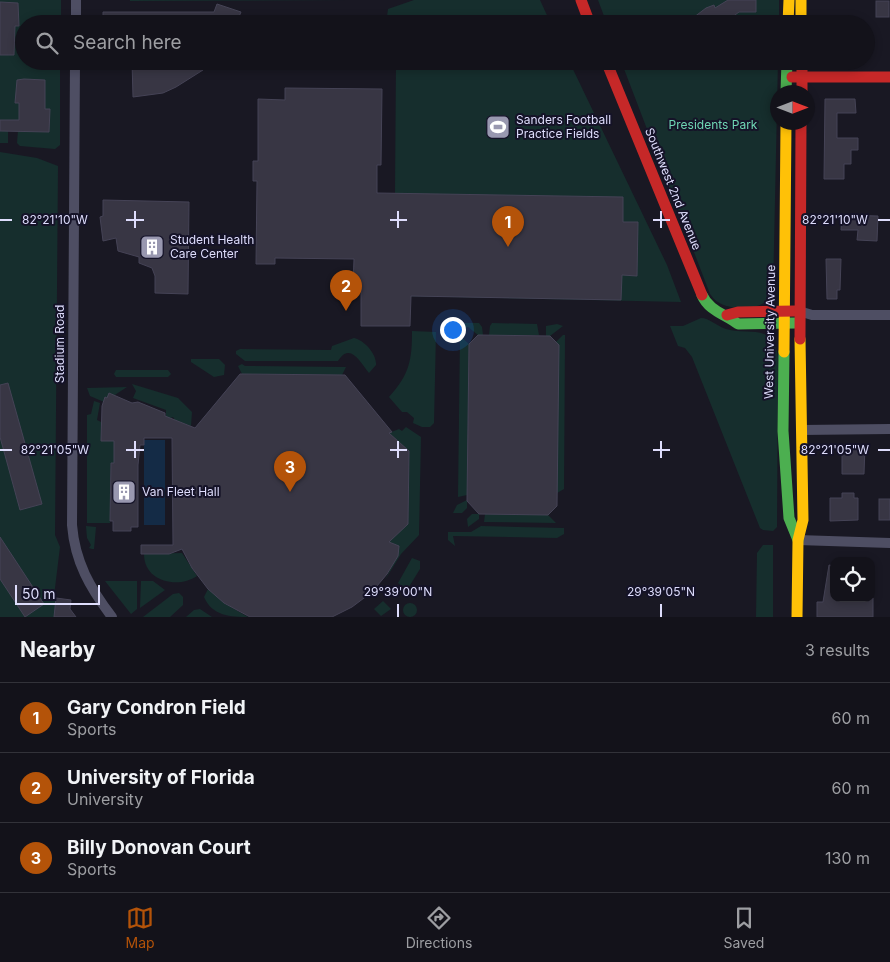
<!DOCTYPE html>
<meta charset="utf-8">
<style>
body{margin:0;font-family:Inter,sans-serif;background:#202027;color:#f1f3f6}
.controls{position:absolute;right:15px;bottom:15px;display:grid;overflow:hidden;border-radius:10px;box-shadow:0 2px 8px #0003}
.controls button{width:45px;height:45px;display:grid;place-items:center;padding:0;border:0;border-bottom:1px solid #323239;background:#13121a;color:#f1f3f6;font:25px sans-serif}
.compass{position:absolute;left:770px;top:85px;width:45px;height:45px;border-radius:50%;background:#13121a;box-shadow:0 2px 8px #0003;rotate:90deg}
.scale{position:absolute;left:15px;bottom:12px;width:85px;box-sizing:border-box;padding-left:5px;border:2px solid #deddfc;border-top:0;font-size:14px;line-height:18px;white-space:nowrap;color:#deddfc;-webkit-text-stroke:4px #151328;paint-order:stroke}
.you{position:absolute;left:452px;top:329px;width:18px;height:18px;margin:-12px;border:4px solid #fff;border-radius:50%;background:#1a73e8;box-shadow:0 0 0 8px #1a73e833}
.badge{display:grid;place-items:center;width:32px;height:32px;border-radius:50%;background:#b45309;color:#fff;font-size:16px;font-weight:700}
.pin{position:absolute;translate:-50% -41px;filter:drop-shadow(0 1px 2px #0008)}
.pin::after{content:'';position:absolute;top:26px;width:18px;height:15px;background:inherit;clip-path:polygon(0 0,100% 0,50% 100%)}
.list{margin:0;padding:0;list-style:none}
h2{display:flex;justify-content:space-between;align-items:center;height:65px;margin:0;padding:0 20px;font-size:21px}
h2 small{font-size:16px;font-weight:400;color:#9d9ea2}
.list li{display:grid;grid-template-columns:32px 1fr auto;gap:15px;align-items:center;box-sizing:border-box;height:70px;padding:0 20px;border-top:1px solid #323239}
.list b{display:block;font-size:19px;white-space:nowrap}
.list p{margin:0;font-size:16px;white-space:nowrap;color:#9d9ea2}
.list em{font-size:16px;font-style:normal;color:#9d9ea2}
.icon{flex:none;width:28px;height:28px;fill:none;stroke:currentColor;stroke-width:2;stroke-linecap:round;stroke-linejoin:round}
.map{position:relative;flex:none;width:890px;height:617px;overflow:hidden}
.search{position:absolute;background:#13121a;box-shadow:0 2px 8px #0003;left:15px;right:15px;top:15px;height:55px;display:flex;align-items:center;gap:12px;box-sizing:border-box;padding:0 18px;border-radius:28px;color:#9d9ea2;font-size:19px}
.sheet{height:275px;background:#13121a}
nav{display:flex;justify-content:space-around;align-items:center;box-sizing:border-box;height:70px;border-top:1px solid #323239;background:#13121a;font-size:14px;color:#9d9ea2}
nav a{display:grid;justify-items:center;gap:2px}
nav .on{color:#b45309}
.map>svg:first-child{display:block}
.green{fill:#162e2d}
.water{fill:#142b46}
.building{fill:#383644;stroke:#454356}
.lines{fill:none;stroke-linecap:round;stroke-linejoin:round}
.street{stroke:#4e4e63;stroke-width:10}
.fast{stroke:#4caf50;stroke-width:11}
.slow{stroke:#ffc107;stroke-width:11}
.jam{stroke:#c62828;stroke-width:11}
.ticks{fill:none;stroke:#deddfc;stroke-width:2}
.labels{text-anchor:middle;stroke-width:4;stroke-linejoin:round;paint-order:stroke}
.poi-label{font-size:12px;fill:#deddfc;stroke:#151328;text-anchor:start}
.park-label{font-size:12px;fill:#6fd6b4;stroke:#151328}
.street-label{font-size:12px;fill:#deddfc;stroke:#151328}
.ticks-label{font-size:12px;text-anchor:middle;fill:#deddfc;stroke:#151328;stroke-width:4;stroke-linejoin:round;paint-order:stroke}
</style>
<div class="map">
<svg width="890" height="617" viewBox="0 0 890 617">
<rect width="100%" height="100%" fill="#191823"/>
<g class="green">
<path d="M0,0H61V24H24V61H60V145L55,149L20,146L17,143L18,130H8V143H0Z"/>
<path d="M130,0H350L130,1Z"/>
<path d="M414,0H540L551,24H386L388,9Z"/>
<path d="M598,0H779V24H607Z"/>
<path d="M396,61H569L667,265L681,302L398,296L399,193H395Z"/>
<path d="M621,61H778L773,291C769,311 733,312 718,302C715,301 712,296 710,294Z"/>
<path d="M0,152L37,158L58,166L55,535L60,547L54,596L56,598L54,617H0Z"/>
<path d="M701,318C709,318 717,326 726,329C750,336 772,322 778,357L777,527L773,531L763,530L760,528L692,357L685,348L678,346L670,326H683Z"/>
<path d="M458,323H479L482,327L483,335H478L468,327L464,328L461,333L452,332V327Z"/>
<path d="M492,323L537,324L539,335H489L490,326Z"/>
<path d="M557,324L563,326L550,336H546V326Z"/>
<path d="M412,331L436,332L434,423L430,427H422L413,423L414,418L407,412H402L389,397C410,374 412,359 412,331Z"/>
<path d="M563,335H565L564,489L557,493L556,342Z"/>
<path d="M460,336L469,344L467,495L458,497Z"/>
<path d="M354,338C364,340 377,354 376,365L369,373C361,363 350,341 338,361H245L236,354V351L240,349L331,350L332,346Z"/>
<path d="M191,359H219L225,365L224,375L214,377L191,362Z"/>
<path d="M242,364L245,366L346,367L342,375L242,374L238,366Z"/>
<path d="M116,370H168L171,374L168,377H116L114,374Z"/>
<path d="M132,384L178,398L192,412L191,426L175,420L173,417L166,420V410L133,398L136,391Z"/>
<path d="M127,387L104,402L90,396L87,388Z"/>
<path d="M94,401L100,403L97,420L101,422V441H126L114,463L111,464L110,523H87V415L91,414Z"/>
<path d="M406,427L421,437L419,535L401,554L385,580L397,556L399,546L389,542L408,524L409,451L389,433L399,429L402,431Z"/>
<path d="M467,500V508L462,513H453L457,505Z"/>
<path d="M472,514H479V519L468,527L467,519Z"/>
<path d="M485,514L548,515L556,523L484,522Z"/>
<path d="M86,526L96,527L94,549H92L89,548L91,545L87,538Z"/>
<path d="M481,526L564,528V534L557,538L453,536L455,546L448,540V532H471Z"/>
<path d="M763,545H773V617H756L757,553Z"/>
<path d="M182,553L197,576C178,589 144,582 144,554Z"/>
<path d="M412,558L420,561V569L407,590L398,583Z"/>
<path d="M105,581H137V609L131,614Z"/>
<path d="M141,581H153L165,590L140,608Z"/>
<path d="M208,589L224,603L248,617C231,617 212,616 204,597Z"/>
<path d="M179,593L183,597V605L170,617H143L173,594Z"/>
<path d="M383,601L391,609L381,616L374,609Z"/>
<circle cx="410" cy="610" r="7"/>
<path d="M200,609L212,617H186L194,610Z"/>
</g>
<rect class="water" x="144" y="440" width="21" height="85"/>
<g class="building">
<path d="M728,0H756V12H739L723,24H685L706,8L714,5L715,8Z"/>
<rect x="876" y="1" width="13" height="16"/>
<path d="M0,2L18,3L19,26H15L14,55H0Z"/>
<path d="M217,4L241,12L236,24H103V12H214Z"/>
<path d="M132,61H211L203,70L176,87L163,93L133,97Z"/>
<path d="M24,79L45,80V109H50L49,132L0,131V120H19V103H15L17,80Z"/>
<path d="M285,88L382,89L381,165H377V193L623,197V222H638L637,276L622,275L621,300L411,296L410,326H361V288H353L354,259L275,258V264H256L257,181H253V161H258V99L285,100Z"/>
<path d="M825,99H855L856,113H837V138H858V150H851V164H844V179H824Z"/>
<path d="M103,200L189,202L188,294L155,293V276L152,268L139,263V257L118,251L116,238L103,241L100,217L103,216Z"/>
<path d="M842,215L878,216L877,241L857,240L858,230H841Z"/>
<path d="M826,259H841L840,290H837V299H827Z"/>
<path d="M478,335L550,336L559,345L557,506L548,515L479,514L467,501L469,344Z"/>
<path d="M240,374L345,375L392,432L389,433L409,451L408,524L389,542L399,546L398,556L387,574L372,592L352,607L332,617H250L224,603L208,589L192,568L182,549L169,554H141V545H173L172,438H144V445H140L138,465V527H131V531H113V521H110L111,463H114V441H101L102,406L105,397L107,398L109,393L132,403L138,402L165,413V416L195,428Z"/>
<path d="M8,383L42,504L20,510L0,437V385Z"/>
<path d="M842,445H865L864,474H842Z"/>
<path d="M842,493H854V498H858V520L830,521V498H842Z"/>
<rect x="879" y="499" width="11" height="21"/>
<path d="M0,537L44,604L25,617L0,579Z"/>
<path d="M829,565L834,566V598H873V617H817V602H823Z"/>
<path d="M56,598L71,600L70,609L76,617H54Z"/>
</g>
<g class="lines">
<g class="street">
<path d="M76,24V0"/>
<path d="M75,61L72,525C75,562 90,588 112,617"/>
<path d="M799,311L812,315H890"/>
<path d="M801,430L890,429"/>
<path d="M798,540L890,543"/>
</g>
<g class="fast">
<path d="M786,92L787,61"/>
<path d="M702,295C709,311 725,314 738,324L796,323"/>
<path d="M784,352L783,431L789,518L798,540"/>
</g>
<g class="slow">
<path d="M801,0V24"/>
<path d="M788,24L789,0"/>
<path d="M784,352L786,122"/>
<path d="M797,617L798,540L803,520L800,339"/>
</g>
<g class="jam">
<path d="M581,0L590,24"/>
<path d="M606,61L702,295"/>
<path d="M802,61V92"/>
<path d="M792,77H890"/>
<path d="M727,315L738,312L795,311"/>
<path d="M800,339L801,122"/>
</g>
</g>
<path class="ticks" d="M135,211V228M398,211V228M661,211V228M0,220H12M126,220H144M390,220H407M653,220H670M878,220H890M135,441V458M398,441V458M661,441V458M0,450H12M126,450H144M390,450H407M653,450H670M878,450H890M398,604V617M661,604V617"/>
<defs>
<g id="stadium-square" transform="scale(1.25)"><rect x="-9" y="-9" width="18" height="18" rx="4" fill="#9998b0" stroke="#151328"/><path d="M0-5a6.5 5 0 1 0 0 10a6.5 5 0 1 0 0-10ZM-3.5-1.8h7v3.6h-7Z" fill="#fff"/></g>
<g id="building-square" transform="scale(1.25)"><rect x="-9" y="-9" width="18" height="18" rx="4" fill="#9998b0" stroke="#151328"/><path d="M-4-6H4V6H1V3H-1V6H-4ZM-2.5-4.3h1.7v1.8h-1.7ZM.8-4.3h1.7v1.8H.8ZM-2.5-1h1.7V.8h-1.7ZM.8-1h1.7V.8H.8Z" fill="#fff"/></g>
</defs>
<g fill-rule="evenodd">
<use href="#stadium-square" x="498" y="127"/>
<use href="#building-square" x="152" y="247"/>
<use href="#building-square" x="124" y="492"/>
</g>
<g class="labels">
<g class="poi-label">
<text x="516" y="124">Sanders Football<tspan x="516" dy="14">Practice Fields</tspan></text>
<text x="170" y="244">Student Health<tspan x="170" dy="14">Care Center</tspan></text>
<text x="142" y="496">Van Fleet Hall</text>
</g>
<g class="park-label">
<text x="713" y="129">Presidents Park</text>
</g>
<g class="street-label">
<text transform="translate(673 189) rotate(68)" y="4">Southwest 2nd Avenue</text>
<text transform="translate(770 332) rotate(-89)" y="4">West University Avenue</text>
<text transform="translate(60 344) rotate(-90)" y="4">Stadium Road</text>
</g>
</g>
<g class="ticks-label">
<text x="835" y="224">82°21'10"W</text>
<text x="55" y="224">82°21'10"W</text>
<text x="835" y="454">82°21'05"W</text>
<text x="55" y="454">82°21'05"W</text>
<text x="398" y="596">29°39'00"N</text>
<text x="661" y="596">29°39'05"N</text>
</g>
</svg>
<div class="controls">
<button><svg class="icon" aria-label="locate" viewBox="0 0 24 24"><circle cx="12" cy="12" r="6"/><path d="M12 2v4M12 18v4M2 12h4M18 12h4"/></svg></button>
</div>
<svg class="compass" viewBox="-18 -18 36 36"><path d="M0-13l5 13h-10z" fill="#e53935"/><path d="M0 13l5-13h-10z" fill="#9d9ea2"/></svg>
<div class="scale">50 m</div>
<div class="you"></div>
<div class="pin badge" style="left:508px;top:247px">1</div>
<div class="pin badge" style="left:346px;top:311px">2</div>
<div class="pin badge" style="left:290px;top:492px">3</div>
<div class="search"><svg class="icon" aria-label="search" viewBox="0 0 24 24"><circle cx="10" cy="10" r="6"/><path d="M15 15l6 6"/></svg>Search here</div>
</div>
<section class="sheet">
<h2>Nearby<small>3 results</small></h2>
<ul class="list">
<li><span class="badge">1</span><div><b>Gary Condron Field</b><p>Sports</p></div><em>60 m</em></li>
<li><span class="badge">2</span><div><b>University of Florida</b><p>University</p></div><em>60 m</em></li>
<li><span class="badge">3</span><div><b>Billy Donovan Court</b><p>Sports</p></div><em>130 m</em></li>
</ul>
</section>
<nav>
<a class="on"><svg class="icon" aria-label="map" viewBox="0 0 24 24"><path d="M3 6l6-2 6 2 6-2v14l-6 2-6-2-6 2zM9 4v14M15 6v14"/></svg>Map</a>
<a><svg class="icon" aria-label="directions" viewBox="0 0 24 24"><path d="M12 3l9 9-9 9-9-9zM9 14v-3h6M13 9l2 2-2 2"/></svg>Directions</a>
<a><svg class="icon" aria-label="saved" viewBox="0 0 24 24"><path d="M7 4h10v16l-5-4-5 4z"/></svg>Saved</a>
</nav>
